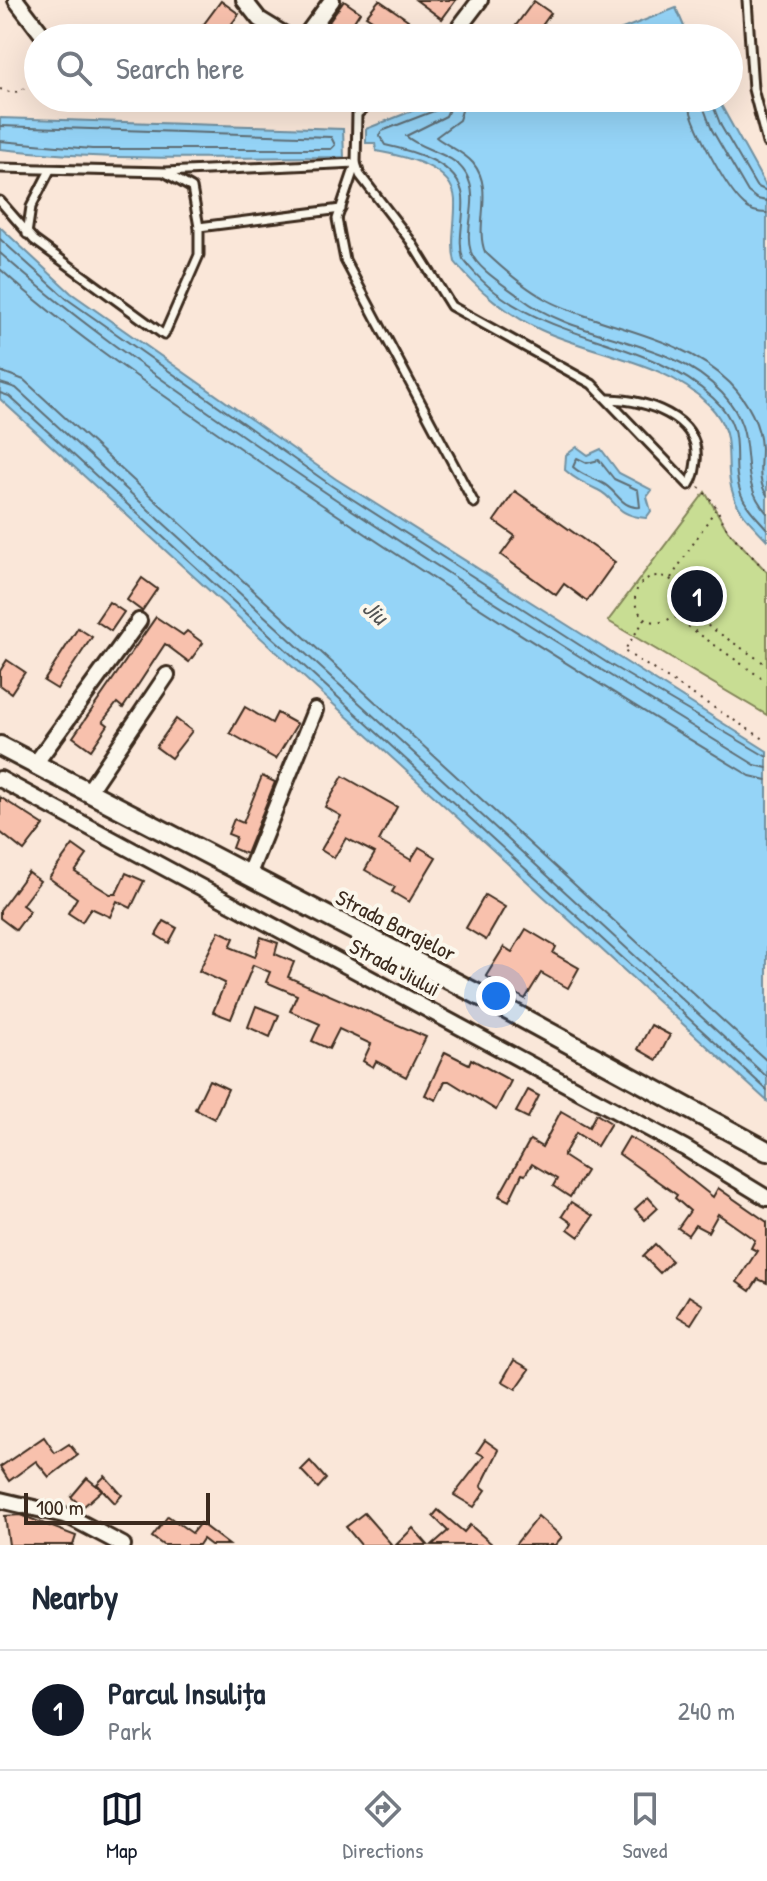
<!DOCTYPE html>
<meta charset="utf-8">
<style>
body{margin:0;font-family:"Patrick Hand",sans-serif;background:#f2f2f3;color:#1f2937}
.scale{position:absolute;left:24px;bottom:20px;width:186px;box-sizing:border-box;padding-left:8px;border:4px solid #3b2a1e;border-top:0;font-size:22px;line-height:28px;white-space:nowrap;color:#3b2a1e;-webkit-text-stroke:6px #fbf7ec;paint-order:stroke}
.you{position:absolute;left:496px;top:996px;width:28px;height:28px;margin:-20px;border:6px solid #fff;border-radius:50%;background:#1a73e8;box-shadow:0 0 0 12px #1a73e833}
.badge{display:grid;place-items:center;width:52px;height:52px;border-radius:50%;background:#111827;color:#fff;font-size:26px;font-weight:700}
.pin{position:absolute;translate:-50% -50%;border:4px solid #fff;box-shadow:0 2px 8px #0006}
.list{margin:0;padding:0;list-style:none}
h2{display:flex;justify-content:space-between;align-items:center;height:104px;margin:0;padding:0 32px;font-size:34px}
h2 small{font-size:26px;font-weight:400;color:#747a83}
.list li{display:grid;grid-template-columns:52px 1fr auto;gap:24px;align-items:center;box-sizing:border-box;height:120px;padding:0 32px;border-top:2px solid #e0e1e3}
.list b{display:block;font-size:30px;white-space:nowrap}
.list p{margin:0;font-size:26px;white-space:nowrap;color:#747a83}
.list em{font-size:26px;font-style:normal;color:#747a83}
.icon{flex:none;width:44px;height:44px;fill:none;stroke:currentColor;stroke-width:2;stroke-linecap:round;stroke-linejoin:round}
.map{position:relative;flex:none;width:767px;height:1545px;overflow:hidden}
.search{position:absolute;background:#fff;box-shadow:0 8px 32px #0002;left:24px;right:24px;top:24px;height:88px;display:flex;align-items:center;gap:20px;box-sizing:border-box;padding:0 28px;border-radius:44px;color:#747a83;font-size:30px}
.sheet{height:224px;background:#fff}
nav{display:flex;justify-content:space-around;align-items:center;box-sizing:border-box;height:112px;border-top:2px solid #e0e1e3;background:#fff;font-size:22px;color:#747a83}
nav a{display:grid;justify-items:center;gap:4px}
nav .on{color:#111827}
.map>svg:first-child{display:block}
.green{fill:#c8dd93;stroke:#828458;stroke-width:2}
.water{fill:#95d4f7;stroke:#7190a0;stroke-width:2}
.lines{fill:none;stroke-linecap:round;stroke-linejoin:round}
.shore{stroke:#5f6e75;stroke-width:2}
.building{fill:#f8c1ad;stroke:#3b2a1e;stroke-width:2}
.service-casing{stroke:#3b2a1e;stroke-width:13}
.minor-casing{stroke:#3b2a1e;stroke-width:20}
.secondary-casing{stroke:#3b2a1e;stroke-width:24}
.path{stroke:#3b2a1e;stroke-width:2;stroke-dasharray:2 6;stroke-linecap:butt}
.service{stroke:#fbf7ec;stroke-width:7}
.minor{stroke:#fbf7ec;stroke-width:14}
.secondary{stroke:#fbf7ec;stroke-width:18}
.labels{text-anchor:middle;stroke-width:8;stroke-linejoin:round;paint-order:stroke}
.street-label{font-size:22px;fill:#3b2a1e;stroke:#fbf7ec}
.water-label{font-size:24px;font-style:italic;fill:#525454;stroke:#fbf7ec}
</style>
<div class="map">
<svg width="767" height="1545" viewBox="0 0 767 1545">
<rect width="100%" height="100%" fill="#fae7d9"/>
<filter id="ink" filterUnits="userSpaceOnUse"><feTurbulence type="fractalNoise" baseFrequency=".0125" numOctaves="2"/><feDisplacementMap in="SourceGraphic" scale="16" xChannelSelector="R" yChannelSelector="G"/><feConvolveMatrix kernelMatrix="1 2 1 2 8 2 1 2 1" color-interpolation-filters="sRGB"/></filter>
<g filter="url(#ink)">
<path class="green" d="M705,492L728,531L767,572V715L608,621Z"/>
<g class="water">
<path d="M676,8L689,38H599Z"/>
<path d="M445,98H717L767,188V540C755,527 740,514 734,497C721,462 740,437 709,405C666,361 595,355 541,330C510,316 476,289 455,262C450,241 456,221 455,200C453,166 403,156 376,151L375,143H366V129Z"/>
<path d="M0,118L343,129L344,157C229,157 114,162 0,149Z"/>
<path d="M0,227L71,293L336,479L767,751V1101L0,399Z"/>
<path d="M577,447L588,455L601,449L619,473L652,490L647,497L651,511L646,518C614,516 617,499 598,490C585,484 576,480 565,470L566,455Z"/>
</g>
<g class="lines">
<g class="shore">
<path d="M444,98L439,109L382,131L379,135L385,145C413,151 459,163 463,197C465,218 457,239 463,259C528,346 641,331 713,398C750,432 728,457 741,494C746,508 758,518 767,529"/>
<path d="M454,98L446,116L406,136C422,151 453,152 466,174C481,200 463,227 471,252C477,269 506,286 520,297C579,343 669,336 722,393C764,438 732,474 767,513"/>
<path d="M466,98L459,120L436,137C447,146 463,151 473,163C495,190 474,224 485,252C505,271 528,291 553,303C611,330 683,336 730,383C747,401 760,424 761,448C761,465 757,481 767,495"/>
<path d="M688,98C689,121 726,189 744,205C750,211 758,213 767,213"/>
<path d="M700,98L712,130L748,192L757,199L767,201"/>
<path d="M710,98L721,126L756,186L767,191"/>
<path d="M0,126L331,137L335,145L331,149H92L0,141"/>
<path d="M0,239L67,299L332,486L609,664L767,757"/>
<path d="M0,253C77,322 161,379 246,438C411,553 583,659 755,765L767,768"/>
<path d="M0,269C74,336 156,390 238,447C404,563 576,671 750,776L767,780"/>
<path d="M0,371L24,380L767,1061"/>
<path d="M0,383L16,388L767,1077"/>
<path d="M0,393L9,396L767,1090"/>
<path d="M577,458L587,463L599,460L614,479L638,490L640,507C621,509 617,490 602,483C591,477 583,476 573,467Z"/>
</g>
</g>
<g class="building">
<path d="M379,0L408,20L396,36L366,16Z"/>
<path d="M416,0H456L442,19Z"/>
<path d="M221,1L239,14L221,38H206L198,32Z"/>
<path d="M344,1L360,12L346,34L329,22Z"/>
<path d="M534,1L551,13L533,38H528L514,28Z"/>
<path d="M515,491L615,562L587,601L564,584L556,595L501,555L515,536L494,521Z"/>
<path d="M142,578L157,589L142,611L127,600Z"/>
<path d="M109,602L124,612L111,631L96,621Z"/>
<path d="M156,617L183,635L187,631L203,643L189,662L165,644L123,708L117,703L103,721L108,725L91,750L73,737Z"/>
<path d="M78,628L92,637L57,689L44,681Z"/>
<path d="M7,660L25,672L11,693L0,685V671Z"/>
<path d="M245,707L272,723L277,713L297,724L276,759L230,733Z"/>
<path d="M176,719L192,731L171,758L156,747Z"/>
<path d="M262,776L275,782L246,854L232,848L236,837L228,834L234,819L243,823Z"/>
<path d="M343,776L397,807L379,841L411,860L419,847L436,857L409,902L392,892L395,887L365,870L375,853L346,838L334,858L321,850L341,816L325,807Z"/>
<path d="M0,797L44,825L24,851L0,832Z"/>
<path d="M73,845L87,855L75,872L110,894H116L126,873L144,881L131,908L117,901L110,917L91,908L82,922L68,913L77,898L49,878Z"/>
<path d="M28,872L40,881L22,905L30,911L16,930L0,918V910Z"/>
<path d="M485,895L505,907L486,940L466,928Z"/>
<path d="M164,921L177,928L169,943L156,935Z"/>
<path d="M526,929L556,947L553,953L579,968L568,988L541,973L525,999L486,976L504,947L512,952Z"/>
<path d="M219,931L234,938L230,947L255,957L261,937L278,943L275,954L294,962L288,977L426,1037L406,1077L376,1061L373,1067L363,1061L371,1044L339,1029L329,1049L312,1041L320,1024L290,1011L297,995L266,982L270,972L253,965L231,1019L213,1012L225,983L199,971Z"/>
<path d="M256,1006L279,1015L270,1037L248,1027Z"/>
<path d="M651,1025L670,1035L657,1060L638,1049Z"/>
<path d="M445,1052L469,1064L471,1059L511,1081L496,1110L449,1081H445L436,1100L425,1095Z"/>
<path d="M209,1080L228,1089L214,1119L195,1109Z"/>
<path d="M528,1090L539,1096L528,1118L516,1112Z"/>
<path d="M561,1111L589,1127L596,1114L611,1123L597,1146L576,1133L563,1156L586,1171L570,1197L553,1186L557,1179L532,1164L525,1175L522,1174L509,1201L499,1196L530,1140L542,1147Z"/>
<path d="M629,1137L660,1155L713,1197L718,1188L767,1222V1283L758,1279L750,1291L737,1282L757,1251L751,1248L755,1240L718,1214L708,1232L695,1225L688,1235L678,1228L690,1211L675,1198L677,1195L619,1154Z"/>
<path d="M648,1197L658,1208L645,1220L635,1209Z"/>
<path d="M571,1202L593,1216L579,1237L568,1229L572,1223L562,1216Z"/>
<path d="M655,1244L672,1261L660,1273L643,1256Z"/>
<path d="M689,1296L703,1305L691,1324L677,1316Z"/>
<path d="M514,1360L530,1369L516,1389L502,1381Z"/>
<path d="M44,1437L55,1453L69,1444L78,1455L49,1477L36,1461L9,1481L0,1467Z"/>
<path d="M485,1440L499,1450L481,1486L486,1490L474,1507L454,1495L484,1456L477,1452Z"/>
<path d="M310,1461L326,1479L318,1488L301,1470Z"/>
<path d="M105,1476L122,1495L115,1503L97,1484Z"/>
<path d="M87,1478L102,1490L83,1507L71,1497Z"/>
<path d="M438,1510L464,1532L470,1525L493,1545H432L448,1531L433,1516Z"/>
<path d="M364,1513L392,1545H361L346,1527Z"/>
<path d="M21,1515L76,1536L73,1545H9L5,1516Z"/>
<path d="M168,1516L192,1533L200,1523L229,1545H211L203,1539L199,1545H163L152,1537Z"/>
<path d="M538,1516L562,1537L555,1545H515Z"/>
<path d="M413,1528L428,1545H396Z"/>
</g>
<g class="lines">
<g class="service-casing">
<g id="service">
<path d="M747,0L753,89L767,143"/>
<path d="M376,98L357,114L356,163L360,175L410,240L451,306L592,384L689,485C694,478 695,470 696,461C701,416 644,400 609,399"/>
<path d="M0,168L165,172L356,163L337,219L345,260L474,503"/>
<path d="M166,173L192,188L199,227"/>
<path d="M0,201L34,240L164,335L199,255V227L341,209"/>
<path d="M27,234L31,207L50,170"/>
</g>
</g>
<g class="minor-casing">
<g id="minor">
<path d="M16,0L45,38"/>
<path d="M244,0L259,19L290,38"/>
<path d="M304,38L332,0"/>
<path d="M451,38L480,0"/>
<path d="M35,764L139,621"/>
<path d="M0,779L685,1148L767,1198"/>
<path d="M88,792L167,675"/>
<path d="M248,876L315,710"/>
<path d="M0,1500L68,1516L123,1545"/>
</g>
</g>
<g class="secondary-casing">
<path id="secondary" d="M0,746L506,1009L767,1151"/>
</g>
<g class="path">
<path d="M0,89L13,93L38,83"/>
<path d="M699,487L714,503L728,531L767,572"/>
<circle cx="658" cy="599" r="23"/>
<path d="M671,578L715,510"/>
<path d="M681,608L767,665"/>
<path d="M675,617L767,682"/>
<path d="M645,619L624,651L767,741"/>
</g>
<use href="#service" class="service"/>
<use href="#minor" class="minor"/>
<use href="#secondary" class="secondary"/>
</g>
</g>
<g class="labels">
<g class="street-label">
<text transform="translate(396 925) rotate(27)" y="8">Strada Barajelor</text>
<text transform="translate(395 967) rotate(28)" y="8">Strada Jiului</text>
</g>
<g class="water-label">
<text transform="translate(375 612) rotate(42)" y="8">Jiu</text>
</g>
</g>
</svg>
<div class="scale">100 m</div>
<div class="you"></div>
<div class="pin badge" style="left:697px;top:596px">1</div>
<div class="search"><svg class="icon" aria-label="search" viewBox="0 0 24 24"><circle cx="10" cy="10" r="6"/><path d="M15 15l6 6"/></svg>Search here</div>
</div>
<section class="sheet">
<h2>Nearby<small></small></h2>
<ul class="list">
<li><span class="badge">1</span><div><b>Parcul Insulița</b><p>Park</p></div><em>240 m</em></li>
</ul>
</section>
<nav>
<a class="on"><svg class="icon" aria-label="map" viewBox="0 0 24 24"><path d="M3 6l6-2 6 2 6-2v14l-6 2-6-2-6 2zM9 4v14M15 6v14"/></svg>Map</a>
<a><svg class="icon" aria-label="directions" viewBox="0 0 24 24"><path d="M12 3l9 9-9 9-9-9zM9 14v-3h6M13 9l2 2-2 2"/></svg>Directions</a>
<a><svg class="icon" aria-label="saved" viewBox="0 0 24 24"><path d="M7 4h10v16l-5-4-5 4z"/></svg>Saved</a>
</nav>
